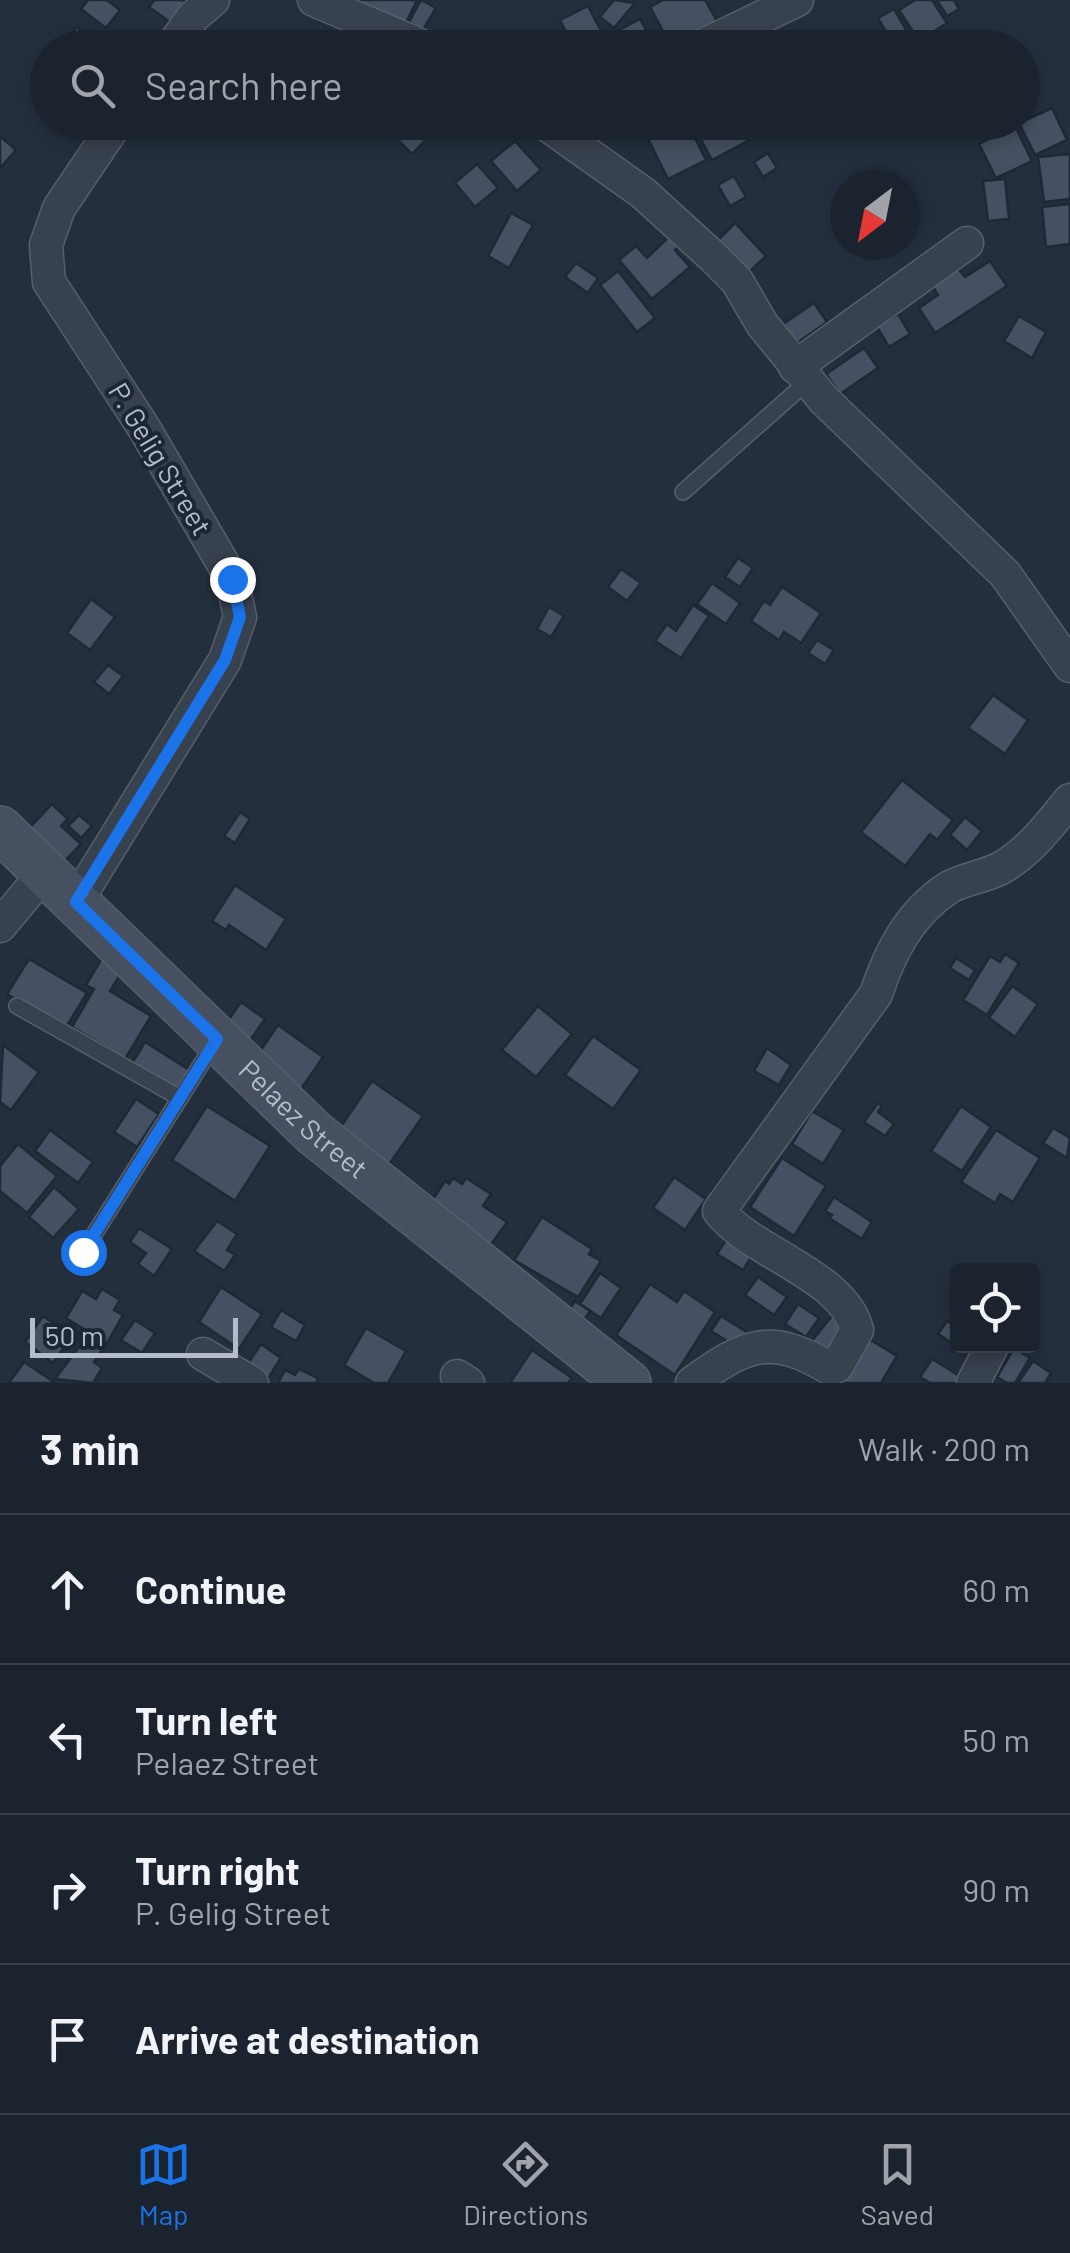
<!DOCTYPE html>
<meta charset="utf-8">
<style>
body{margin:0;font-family:Barlow,sans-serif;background:#242b36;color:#f1f3f6}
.controls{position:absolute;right:30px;bottom:30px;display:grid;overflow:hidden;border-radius:10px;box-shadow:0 5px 15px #0003}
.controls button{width:90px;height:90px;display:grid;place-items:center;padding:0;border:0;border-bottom:2px solid #39404a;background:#1b232e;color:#f1f3f6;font:50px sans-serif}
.compass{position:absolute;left:830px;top:170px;width:90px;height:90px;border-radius:50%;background:#1b232e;box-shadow:0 5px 15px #0003;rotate:212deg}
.scale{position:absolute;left:30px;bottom:25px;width:208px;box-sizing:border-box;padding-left:10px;border:5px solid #b4bcc9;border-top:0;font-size:28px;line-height:35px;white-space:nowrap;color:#b4bcc9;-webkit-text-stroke:8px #1d2633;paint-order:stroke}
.stop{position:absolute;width:30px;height:30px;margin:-22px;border:8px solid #1a73e8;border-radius:50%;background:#fff}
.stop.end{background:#1a73e8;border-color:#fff;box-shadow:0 2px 10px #0008}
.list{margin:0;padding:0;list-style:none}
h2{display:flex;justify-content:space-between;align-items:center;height:130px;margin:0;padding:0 40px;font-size:42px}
h2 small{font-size:32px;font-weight:400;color:#a0a4aa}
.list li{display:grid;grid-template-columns:65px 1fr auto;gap:30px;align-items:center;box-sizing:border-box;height:150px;padding:0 40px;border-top:2px solid #39404a}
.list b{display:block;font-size:38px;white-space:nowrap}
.list p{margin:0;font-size:32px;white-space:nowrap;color:#a0a4aa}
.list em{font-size:32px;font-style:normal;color:#a0a4aa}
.icon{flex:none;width:55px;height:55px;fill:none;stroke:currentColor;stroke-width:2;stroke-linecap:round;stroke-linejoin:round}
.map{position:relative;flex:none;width:1070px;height:1383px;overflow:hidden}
.search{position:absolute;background:#1b232e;box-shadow:0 5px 15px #0003;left:30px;right:30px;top:30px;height:110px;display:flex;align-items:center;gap:25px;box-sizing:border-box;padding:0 35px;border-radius:55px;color:#a0a4aa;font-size:38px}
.sheet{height:730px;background:#1b232e}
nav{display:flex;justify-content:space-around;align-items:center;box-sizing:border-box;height:140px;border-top:2px solid #39404a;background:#1b232e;font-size:28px;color:#a0a4aa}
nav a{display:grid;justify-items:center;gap:5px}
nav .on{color:#1a73e8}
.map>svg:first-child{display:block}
.building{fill:#455162;stroke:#1f2835;stroke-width:2.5}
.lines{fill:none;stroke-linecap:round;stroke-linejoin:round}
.lane-casing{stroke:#565f6c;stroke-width:18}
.street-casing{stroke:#565f6c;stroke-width:35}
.secondary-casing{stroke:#565f6c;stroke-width:48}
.lane{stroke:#38414e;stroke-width:15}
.street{stroke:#38414e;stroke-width:32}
.secondary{stroke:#465061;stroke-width:45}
.route{stroke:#1a73e8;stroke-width:12}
.labels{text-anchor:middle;stroke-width:8;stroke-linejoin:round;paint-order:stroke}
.street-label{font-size:28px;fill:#b4bcc9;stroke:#1d2633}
</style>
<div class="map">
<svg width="1070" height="1383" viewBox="0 0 1070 1383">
<rect width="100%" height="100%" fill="#242f3e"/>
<g class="building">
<path d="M88,0H107L120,10L106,28L81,9Z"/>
<path d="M154,0H186L170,22L149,7Z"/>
<path d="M356,0H417L405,25Z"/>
<path d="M421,0L436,8L423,30L409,22Z"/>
<path d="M614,0L635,3L614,28L600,17Z"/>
<path d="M663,0H705L717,21L671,46L650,7Z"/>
<path d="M915,0H932L947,23L919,41L899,10Z"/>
<path d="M937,0H954L959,9L947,16Z"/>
<path d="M588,6L610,48H574L560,20Z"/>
<path d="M894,9L915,45L911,48H895L878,18Z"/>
<path d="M640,19L656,48H629L619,30Z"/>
<path d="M77,27L97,45L59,48Z"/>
<path d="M767,34L776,48H745Z"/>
<path d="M1052,108L1067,140L1035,155L1019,123Z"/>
<path d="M380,122H439L441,124L412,154Z"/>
<path d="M646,122H687L706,160L668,179L641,125Z"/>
<path d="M715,122H749L757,136L712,160L697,132Z"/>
<path d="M1015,126L1032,161L996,178L979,144Z"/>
<path d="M0,136L16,150L0,168Z"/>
<path d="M515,141L541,170L517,191L491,161Z"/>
<path d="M768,153L777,168L763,177L754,162Z"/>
<path d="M1070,154V199L1044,202L1038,157Z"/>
<path d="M477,164L498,188L475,207L455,183Z"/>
<path d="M734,176L746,197L730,206L718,185Z"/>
<path d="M1005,179L1009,219L988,221L983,181Z"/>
<path d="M1070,204V244L1046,247L1042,207Z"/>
<path d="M511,213L533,225L509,268L488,256Z"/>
<path d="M735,223L766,256L748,273L717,241Z"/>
<path d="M677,229L687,240L675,250L690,267L652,299L619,260L636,246L647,258Z"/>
<path d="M990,261L1007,286L935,333L919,308L938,295L931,284L957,267L965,277Z"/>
<path d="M576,263L598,278L588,293L565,277Z"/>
<path d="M618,271L655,318L637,332L600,285Z"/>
<path d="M814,303L827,322L797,343L783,324Z"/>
<path d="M898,314L910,334L889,347L877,327Z"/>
<path d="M1019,316L1046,332L1032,358L1004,341Z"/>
<path d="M864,348L878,368L840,394L826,374Z"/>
<path d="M738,558L753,568L740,587L725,577Z"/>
<path d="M621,569L641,583L627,601L608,587Z"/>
<path d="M712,583L740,603L726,624L697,604Z"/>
<path d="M782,587L821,613L801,643L784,632L779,640L751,621L764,601L770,605Z"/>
<path d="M91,599L115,617L90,650L67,633Z"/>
<path d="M693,605L709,616L681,658L655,641L667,624L676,631Z"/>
<path d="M549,607L564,616L551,637L537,629Z"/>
<path d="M817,640L834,650L825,664L808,653Z"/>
<path d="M108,665L123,676L109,694L94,682Z"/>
<path d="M993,695L1028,720L1005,754L968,728Z"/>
<path d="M902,780L953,820L937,840L930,834L905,866L861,832Z"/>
<path d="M52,804L68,819L61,826L81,844L55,871L20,838Z"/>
<path d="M240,812L250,819L235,843L224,836Z"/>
<path d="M79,815L92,826L81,838L68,826Z"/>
<path d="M965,817L982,831L967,850L950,835Z"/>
<path d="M235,885L286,919L266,950L229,925L226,930L212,921Z"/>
<path d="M1005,954L1019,963L987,1015L963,1000L990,956L1000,962Z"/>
<path d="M102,958L123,970L110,991L151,1016L125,1059L72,1027L94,989L86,985Z"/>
<path d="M956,958L975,970L969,980L950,968Z"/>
<path d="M29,959L87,993L65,1029L7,994Z"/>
<path d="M1012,986L1038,1004L1015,1037L989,1018Z"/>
<path d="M241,1002L265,1019L244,1049L220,1032Z"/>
<path d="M538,1006L572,1034L536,1077L502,1050Z"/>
<path d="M278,1025L323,1057L297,1095L252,1063Z"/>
<path d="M593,1036L641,1070L613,1109L565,1075Z"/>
<path d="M145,1042L191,1071L177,1093L131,1065Z"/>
<path d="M3,1045L39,1072L11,1110L0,1102Z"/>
<path d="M767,1048L791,1065L779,1085L754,1071Z"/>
<path d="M372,1081L423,1116L383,1173L333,1138Z"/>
<path d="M136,1099L159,1114L137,1147L114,1132Z"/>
<path d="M878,1103L882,1106L878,1112L894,1124L885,1136L864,1122Z"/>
<path d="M207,1106L270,1146L235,1201L172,1160Z"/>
<path d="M961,1106L991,1127L962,1171L931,1151Z"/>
<path d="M812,1111L844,1130L823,1164L792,1144Z"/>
<path d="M1053,1128L1070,1138L1067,1158L1043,1143Z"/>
<path d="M50,1130L93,1162L78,1183L35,1151Z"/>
<path d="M996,1130L1040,1158L1013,1202L1000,1194L995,1203L961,1182Z"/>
<path d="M18,1144L57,1176L27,1213L0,1191V1166Z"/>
<path d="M782,1158L826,1186L794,1236L750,1207Z"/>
<path d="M674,1177L706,1199L685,1230L653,1208Z"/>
<path d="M453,1178L462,1184L466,1178L491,1194L483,1206L507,1222L490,1246L429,1205L445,1181L449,1184Z"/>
<path d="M54,1187L79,1209L53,1238L29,1217Z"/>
<path d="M834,1197L872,1222L862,1239L829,1218L832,1215L825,1211Z"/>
<path d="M542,1217L592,1249L589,1254L601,1261L578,1297L514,1260Z"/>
<path d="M217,1221L237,1234L227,1250L235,1255L224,1271L194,1251Z"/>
<path d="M139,1228L172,1249L154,1276L138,1264L146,1253L130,1242Z"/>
<path d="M726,1240L752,1256L743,1270L717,1254Z"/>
<path d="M600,1273L621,1288L601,1318L580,1304Z"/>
<path d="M758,1277L787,1297L774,1315L745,1295Z"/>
<path d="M650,1284L677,1302L684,1291L715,1312L675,1375L616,1335Z"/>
<path d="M221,1287L262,1314L239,1349L199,1322Z"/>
<path d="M102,1289L120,1300L114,1310L123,1315L107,1343L66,1318L82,1291L96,1299Z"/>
<path d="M575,1301L590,1311L582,1323L567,1313Z"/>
<path d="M798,1304L819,1318L806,1337L785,1324Z"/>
<path d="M281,1310L305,1325L296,1341L271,1327Z"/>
<path d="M43,1316L72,1336L53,1363L25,1342Z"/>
<path d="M721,1316L750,1334L740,1349L711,1331Z"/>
<path d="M832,1316L846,1325L832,1355L811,1342Z"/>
<path d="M135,1320L155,1333L142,1353L121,1340Z"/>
<path d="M947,1321L958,1328L960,1348L938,1334Z"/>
<path d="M366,1328L406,1351L388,1383H374L344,1365Z"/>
<path d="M864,1336L897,1356L881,1383H836Z"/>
<path d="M85,1339L102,1350L94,1362L102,1368L93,1383L55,1379Z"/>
<path d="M261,1344L281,1358L265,1383L243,1371Z"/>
<path d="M1014,1348L1030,1358L1015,1383H1007L997,1377Z"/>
<path d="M532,1350L572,1378L568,1383H510Z"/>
<path d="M932,1359L963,1378L960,1383H930L920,1377Z"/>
<path d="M1033,1361L1051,1373L1045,1383H1018Z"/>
<path d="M24,1362L54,1382V1383H9Z"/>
<path d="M299,1369L318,1378L316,1383H278L285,1370L295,1375Z"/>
</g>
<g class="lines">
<g class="lane-casing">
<g id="lane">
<path d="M683,492L808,381"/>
<path d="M17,1006L180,1098"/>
<path d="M83,1252L214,1044"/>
</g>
</g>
<g class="street-casing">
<g id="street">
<path d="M314,0L427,48"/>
<path d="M171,48L193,17L213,0"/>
<path d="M698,48L797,0"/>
<path d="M543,122L643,193L711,255L737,281L762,324L824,400L1005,574L1070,666"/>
<path d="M795,367L967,243"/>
<path d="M76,902L225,660L240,617L232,579L144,428L49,282L46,245L59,208L117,122"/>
<path d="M0,926L45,872"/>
<path d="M203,1354L252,1383"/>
<path d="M457,1376L468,1383"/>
<path d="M692,1383C747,1343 771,1333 831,1369L837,1366L857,1330C844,1275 751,1253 719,1211L876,994C890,952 909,914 948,888C963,879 983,877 999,869C1029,853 1049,825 1070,800"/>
<path d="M973,1383L992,1346"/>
</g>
</g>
<g class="secondary-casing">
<g id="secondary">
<path id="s1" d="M0,829L314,1133L628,1383"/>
</g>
</g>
<use href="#lane" class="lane"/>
<use href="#street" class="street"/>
<use href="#secondary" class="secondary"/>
</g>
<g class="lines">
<path class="route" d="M83,1252L217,1039L76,902L225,660L240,617L232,579"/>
</g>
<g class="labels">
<g class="street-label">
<text transform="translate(160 459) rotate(59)" y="10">P. Gelig Street</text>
<text dy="10" stroke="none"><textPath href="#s1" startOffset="420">Pelaez Street</textPath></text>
</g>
</g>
</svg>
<div class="controls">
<button><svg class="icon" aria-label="locate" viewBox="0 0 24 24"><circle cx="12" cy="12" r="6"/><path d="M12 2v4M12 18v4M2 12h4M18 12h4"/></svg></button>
</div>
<svg class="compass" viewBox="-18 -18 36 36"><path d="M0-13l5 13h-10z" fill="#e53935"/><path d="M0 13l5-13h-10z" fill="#a0a4aa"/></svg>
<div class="scale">50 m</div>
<div class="stop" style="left:83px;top:1252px"></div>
<div class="stop end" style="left:232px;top:579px"></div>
<div class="search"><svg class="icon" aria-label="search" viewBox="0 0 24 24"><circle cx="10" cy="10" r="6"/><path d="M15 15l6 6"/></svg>Search here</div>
</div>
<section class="sheet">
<h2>3 min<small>Walk · 200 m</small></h2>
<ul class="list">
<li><svg class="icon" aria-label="ahead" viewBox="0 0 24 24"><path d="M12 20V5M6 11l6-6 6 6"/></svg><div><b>Continue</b></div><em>60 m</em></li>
<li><svg class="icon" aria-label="left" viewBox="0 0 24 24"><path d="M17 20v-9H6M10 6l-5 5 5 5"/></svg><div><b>Turn left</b><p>Pelaez Street</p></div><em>50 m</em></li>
<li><svg class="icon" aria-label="right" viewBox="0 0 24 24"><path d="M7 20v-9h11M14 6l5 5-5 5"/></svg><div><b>Turn right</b><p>P. Gelig Street</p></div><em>90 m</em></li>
<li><svg class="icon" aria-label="arrive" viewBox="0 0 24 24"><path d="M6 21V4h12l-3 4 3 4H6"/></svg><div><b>Arrive at destination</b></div></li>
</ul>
</section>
<nav>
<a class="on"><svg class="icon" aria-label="map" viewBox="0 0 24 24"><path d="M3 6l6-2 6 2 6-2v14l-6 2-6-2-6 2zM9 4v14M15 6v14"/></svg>Map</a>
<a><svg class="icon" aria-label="directions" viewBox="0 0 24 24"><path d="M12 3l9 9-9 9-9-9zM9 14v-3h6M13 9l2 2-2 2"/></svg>Directions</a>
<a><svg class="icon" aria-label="saved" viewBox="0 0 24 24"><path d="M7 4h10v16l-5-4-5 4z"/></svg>Saved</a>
</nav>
